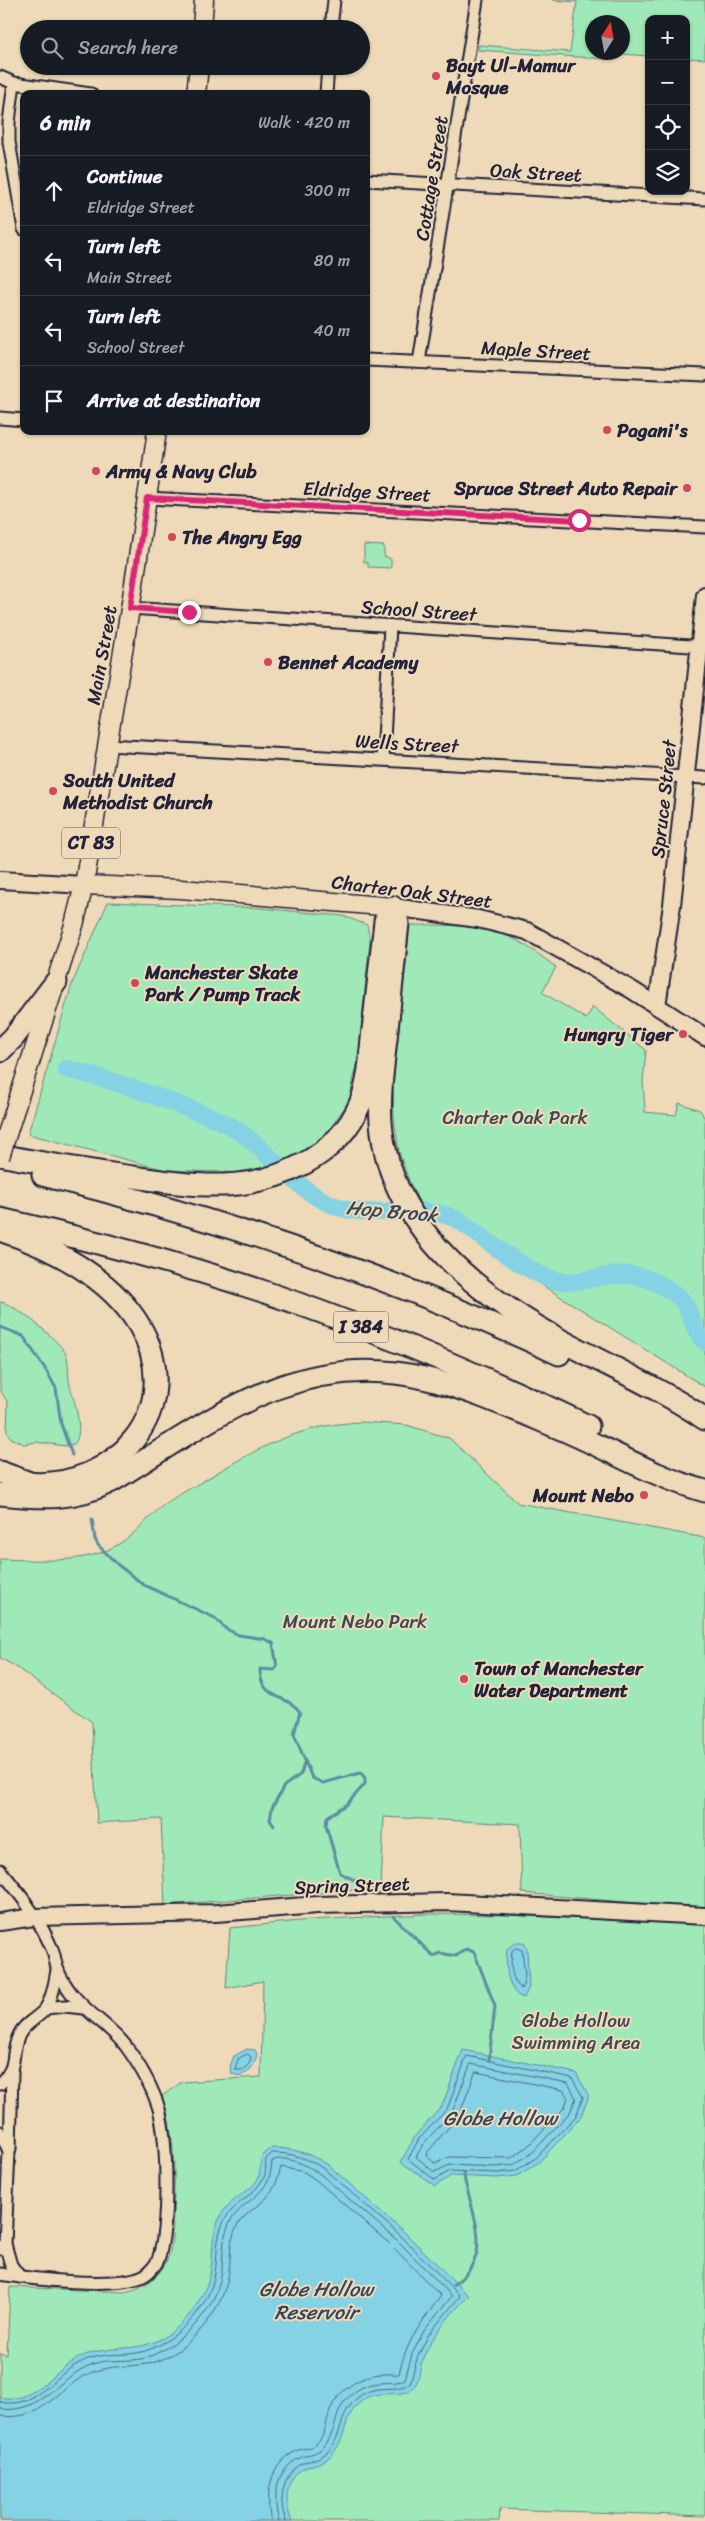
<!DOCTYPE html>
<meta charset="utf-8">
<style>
body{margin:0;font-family:Sriracha,sans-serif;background:#20242c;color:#f1f3f6}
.controls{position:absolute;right:15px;top:15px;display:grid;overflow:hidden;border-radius:10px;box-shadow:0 1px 4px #0004}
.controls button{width:45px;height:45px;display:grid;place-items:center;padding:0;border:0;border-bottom:1px solid #363941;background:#171b24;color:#f1f3f6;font:25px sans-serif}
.compass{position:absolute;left:585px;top:15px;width:45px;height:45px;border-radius:50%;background:#171b24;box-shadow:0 1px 4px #0004;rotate:11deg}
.stop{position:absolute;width:15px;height:15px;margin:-11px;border:4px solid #db2777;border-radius:50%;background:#fff}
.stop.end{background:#db2777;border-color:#fff;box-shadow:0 1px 5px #0008}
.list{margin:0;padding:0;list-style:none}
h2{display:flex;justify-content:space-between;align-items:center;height:65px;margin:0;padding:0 20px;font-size:21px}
h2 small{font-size:16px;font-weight:400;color:#9ea1a6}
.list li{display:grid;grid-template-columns:32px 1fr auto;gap:15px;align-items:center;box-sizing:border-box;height:70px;padding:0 20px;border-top:1px solid #363941}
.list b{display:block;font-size:19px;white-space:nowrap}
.list p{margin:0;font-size:16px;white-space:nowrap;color:#9ea1a6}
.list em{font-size:16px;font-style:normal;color:#9ea1a6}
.icon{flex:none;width:28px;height:28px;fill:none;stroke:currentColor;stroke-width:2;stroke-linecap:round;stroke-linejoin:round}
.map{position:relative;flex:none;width:705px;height:2521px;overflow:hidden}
.search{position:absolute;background:#171b24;box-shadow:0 1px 4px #0004;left:20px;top:20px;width:350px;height:55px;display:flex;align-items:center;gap:12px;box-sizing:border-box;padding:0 18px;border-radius:28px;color:#9ea1a6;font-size:19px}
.panel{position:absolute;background:#171b24;box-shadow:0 1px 4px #0004;left:20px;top:90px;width:350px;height:345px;border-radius:10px}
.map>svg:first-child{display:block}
.green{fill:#9fe9b8;stroke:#60867a;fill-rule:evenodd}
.water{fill:#85d2e5;stroke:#5d8ca1}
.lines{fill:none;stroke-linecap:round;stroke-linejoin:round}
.shore{stroke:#4a687f;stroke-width:1}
.stream{stroke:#5d8ca1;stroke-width:3}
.river{stroke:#85d2e5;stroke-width:18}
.street-casing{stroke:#22223b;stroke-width:15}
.secondary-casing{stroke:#22223b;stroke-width:20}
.primary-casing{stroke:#22223b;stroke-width:21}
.highway-casing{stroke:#22223b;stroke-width:25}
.street{stroke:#eedab8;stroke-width:11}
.secondary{stroke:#eedab8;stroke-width:16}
.primary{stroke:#eedab8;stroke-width:18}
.highway{stroke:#eedab8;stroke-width:21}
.primary-bridge-casing{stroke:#22223b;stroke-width:21;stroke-linecap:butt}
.primary-bridge{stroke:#eedab8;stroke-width:18}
.route{stroke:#db2777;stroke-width:6}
.poi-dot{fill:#d1495b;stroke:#eedab8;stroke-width:2}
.labels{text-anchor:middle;stroke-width:4;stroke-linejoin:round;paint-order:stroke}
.shield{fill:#eedab8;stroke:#5f5960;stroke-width:1}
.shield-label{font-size:18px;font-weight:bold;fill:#22223b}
.poi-label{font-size:19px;font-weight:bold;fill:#22223b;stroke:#eedab8;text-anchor:start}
.street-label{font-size:19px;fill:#22223b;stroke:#eedab8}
.park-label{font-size:19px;fill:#3b4a54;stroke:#eedab8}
.water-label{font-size:20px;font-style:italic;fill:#36455d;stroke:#eedab8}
</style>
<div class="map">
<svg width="705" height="2521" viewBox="0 0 705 2521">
<rect width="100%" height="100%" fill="#eedab8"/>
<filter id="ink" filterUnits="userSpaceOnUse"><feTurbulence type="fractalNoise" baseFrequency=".02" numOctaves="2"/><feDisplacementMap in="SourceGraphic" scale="10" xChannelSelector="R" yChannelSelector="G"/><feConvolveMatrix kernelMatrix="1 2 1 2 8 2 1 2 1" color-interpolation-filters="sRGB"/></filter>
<g filter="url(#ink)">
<g class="green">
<path d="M552,0H705V59L686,58V19H649V56L608,53L607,59L478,50L479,45L570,52L577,2ZM592,22H622V52H592Z"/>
<path d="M364,545L384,546V556L391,559V568L368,567V562H364Z"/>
<path d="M108,902L261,908L343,916L367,925L370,940L358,1059L349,1101L329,1130L308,1152L287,1161L251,1173L166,1170L28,1134L72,984Z"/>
<path d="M410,925C444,925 483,924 514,939C529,946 543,958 556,967L542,992L586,1019L593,1007L646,1050L643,1081L645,1112L676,1115L679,1103L700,1110L705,1119V1387L542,1285L509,1257L464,1226L424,1212L409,1181L399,1152L394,1118L393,1086Z"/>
<path d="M0,1302C14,1303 59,1340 66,1354C69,1361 68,1373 69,1381C72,1396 86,1431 74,1444L65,1446L36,1442L24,1444L11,1438L7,1432L8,1403L0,1390Z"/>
<path d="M361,1422L406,1425L449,1438L518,1503L705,1538V1907H683L522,1893L520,1824L384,1817L381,1888L165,1905L161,1819L97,1823L92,1722L13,1665L0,1658V1559C38,1560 85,1565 119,1544C136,1534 149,1516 165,1504C179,1494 195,1486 210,1477C261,1446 300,1425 361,1422Z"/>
<path d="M427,1914L506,1915L705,1925V2516L500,2509L499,2521H0V2353L7,2355L10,2287L124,2292C142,2289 158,2279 166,2262C173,2249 172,2232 173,2217C175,2175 176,2137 162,2096L182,2082L261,2077L263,1981L226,1988L230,1928L309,1920Z"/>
</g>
<g class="water">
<path d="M515,1943H524L527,1949L529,1987L524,1998C507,1995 505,1963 507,1949Z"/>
<path d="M247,2049L255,2050L257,2054C255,2066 246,2080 232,2074L230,2066L234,2056Z"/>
<path d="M463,2050L576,2073L589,2096L580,2118L539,2162L517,2176L497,2178L451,2176L435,2186L401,2162L415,2136L442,2106Z"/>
<path d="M272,2148C293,2148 309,2153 327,2164L403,2231L469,2296C450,2314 435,2332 424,2356C419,2366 421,2377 415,2385C404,2400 381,2389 366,2398C342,2413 349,2433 334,2452C326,2463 316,2463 305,2468C284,2476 284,2504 292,2521H0V2397C32,2405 51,2374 75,2360C103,2343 135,2354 163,2338C184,2326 204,2299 210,2275C214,2256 210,2238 219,2219C229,2198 244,2196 256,2182C262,2173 259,2165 262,2156Z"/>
</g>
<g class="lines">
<g class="shore">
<path d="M516,1948L522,1950L525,1976L522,1989C511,1982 510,1964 512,1951Z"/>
<path d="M248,2054L251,2057C250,2065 244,2072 235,2070L238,2059Z"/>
<path d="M467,2056L572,2078L583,2097L576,2116L536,2158L515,2171L497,2173L450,2171L435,2180L408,2159L419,2139L447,2109Z"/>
<path d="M471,2064L568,2083L576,2098L570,2112L532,2153L513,2165L497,2167L450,2165L434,2172L416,2157L424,2143L452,2112Z"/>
<path d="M476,2072L563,2090L568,2098L564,2108L527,2147L511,2158L450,2157L434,2163L426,2154L459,2115Z"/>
<path d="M0,2402C36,2410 53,2375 81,2362C106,2350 127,2358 148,2350C179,2339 210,2306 215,2273C218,2255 215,2239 224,2221C234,2202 256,2195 264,2177C267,2171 265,2165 266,2159L272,2153C292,2153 307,2158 324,2169L400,2235L460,2296L429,2334L418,2356L410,2383C396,2393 379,2384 363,2394C339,2409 345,2428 331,2448C323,2459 313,2458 302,2464C281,2474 278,2502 286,2521"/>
<path d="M0,2409C37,2414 53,2385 82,2369C105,2355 129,2365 151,2356C183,2342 215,2311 221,2276C224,2258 221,2241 229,2224C245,2195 270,2199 272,2161C287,2154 308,2166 320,2174L396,2239L452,2296L424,2331L412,2354L405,2379C396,2386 376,2379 361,2388C332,2404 341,2422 326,2444C319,2454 310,2453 300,2458C275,2469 272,2498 279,2521"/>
<path d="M0,2416C44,2421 52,2393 86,2375C114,2360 142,2373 173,2354C200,2337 226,2302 229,2271C231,2255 229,2241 237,2226C245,2212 259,2207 269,2195C276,2187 278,2177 281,2167L304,2172L316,2180L391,2245L441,2296C423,2320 405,2343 399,2374C393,2375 387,2373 380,2374C360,2376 337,2391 330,2411C326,2422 326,2434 317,2443C311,2449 303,2448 296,2451C269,2464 265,2495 271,2521"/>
</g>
<g class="stream">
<path d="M0,1327L23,1336L44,1367L56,1388L61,1424L72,1455"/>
<path d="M92,1519L95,1539L98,1545L118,1565L144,1585L215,1618L226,1629L239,1635L265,1639L273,1643L277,1667L274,1670L260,1669C260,1701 288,1694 300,1712L294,1734L312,1778L323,1783L356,1774L361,1773L365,1778V1784L347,1804L327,1817L326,1826L340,1873L373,1889L377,1897"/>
<path d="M274,1826L270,1820L272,1808L284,1786L301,1774L304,1763"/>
<path d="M393,1916L433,1956L440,1953L456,1956L466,1949L474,1952L495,2006L489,2060"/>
<path d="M453,2285C488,2261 479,2232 469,2196C467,2189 464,2181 464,2173"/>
</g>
<path class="river" d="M66,1069C106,1078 143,1091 182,1106C201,1113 220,1119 237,1130C271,1152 295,1190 333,1205C373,1222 421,1200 460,1221C482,1237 529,1274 554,1280C580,1286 605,1272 630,1275C645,1276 660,1284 672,1292C694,1305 688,1327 705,1342"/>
<g class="street-casing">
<g id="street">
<path d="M331,29L334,0"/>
<path d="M0,77L14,83L91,94"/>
<path d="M14,83L9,122V142L24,229"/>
<path d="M326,94L328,66"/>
<path d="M366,180L705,199"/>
<path d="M366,360L705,375"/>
<path d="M419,362L477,0"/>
<path d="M0,418L24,420"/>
<path d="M147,498L705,527"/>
<path d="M130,608L705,647"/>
<path d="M107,745L705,778"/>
<path d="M383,759L390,626"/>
<path d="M0,1870C20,1893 40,1920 52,1949C55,1955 55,1964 58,1970C60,1977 65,1984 69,1990C86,2014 112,2026 128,2049C140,2066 153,2089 159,2109C168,2144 169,2226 158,2260C156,2265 148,2274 143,2276C116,2289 31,2279 0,2274"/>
<path d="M46,2008L65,2006L83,2008"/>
<path d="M0,2084C20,2063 9,2057 19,2035C25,2022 39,2018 46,2008C53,1997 55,1982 57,1970"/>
<path d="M0,2132L9,2151L5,2244L0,2249"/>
<path d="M10,2149L12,2072"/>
<path d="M5,2244L11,2265L20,2277"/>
</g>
</g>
<g class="secondary-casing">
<g id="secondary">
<path d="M0,880L84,885"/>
<path d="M393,907L478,919L527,931L632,990L705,1037"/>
<path d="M657,1006L672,905L705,595"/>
<path d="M0,1922L34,1917L216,1913L317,1905L447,1902L705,1916"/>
</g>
</g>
<g class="primary-casing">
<g id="primary">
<path d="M202,29L204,0"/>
<path d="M196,94L199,66"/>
<path d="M84,885L181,889L393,907"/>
<path d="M8,1131L74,925L84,885L132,597L157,431"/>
</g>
</g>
<g class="highway-casing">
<g id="highway">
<path d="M0,1051L14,1037L56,982"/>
<path d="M0,1155C40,1163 79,1169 119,1175C154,1180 189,1186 224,1185C278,1183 338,1157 360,1104C370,1081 370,1055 373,1030C377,994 381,957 385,921L393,907L398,923C394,961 390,1000 386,1039C383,1066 379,1094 381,1122C388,1222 471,1290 553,1336C603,1364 657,1386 705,1419"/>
<path d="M43,1175C220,1219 393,1277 559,1354"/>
<path d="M0,1219C87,1239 174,1262 259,1290C372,1328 481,1375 588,1426"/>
<path d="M0,1230C52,1247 110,1277 139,1325C189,1408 115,1492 26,1483"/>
<path d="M0,1472L30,1483"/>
<path d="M0,1494C40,1498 74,1501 112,1481C212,1420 299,1348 424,1378C473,1390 520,1412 566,1431C612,1451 657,1478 705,1491"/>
</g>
</g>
<use href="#street" class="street"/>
<use href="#secondary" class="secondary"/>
<use href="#primary" class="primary"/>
<use href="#highway" class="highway"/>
<g class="primary-bridge-casing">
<path id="primary-bridge" d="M0,1157L8,1131"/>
</g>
<use href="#primary-bridge" class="primary-bridge"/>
</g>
</g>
<g class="lines" filter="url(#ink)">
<path class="route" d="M189,612L130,608L147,498L579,520"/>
</g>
<g class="poi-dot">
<circle cx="436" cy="76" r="5"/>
<circle cx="607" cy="430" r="5"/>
<circle cx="96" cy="471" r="5"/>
<circle cx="687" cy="488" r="5"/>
<circle cx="172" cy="537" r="5"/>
<circle cx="268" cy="662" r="5"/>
<circle cx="53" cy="791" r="5"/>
<circle cx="135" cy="983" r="5"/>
<circle cx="683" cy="1034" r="5"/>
<circle cx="644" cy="1495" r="5"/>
<circle cx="464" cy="1679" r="5"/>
</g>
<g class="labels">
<g class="shield">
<rect x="62" y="827.5" width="58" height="31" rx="4"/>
<rect x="333.5" y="1311.5" width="55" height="31" rx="4"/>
</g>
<g class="shield-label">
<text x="91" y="849">CT 83</text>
<text x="361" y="1333">I 384</text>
</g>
<g class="poi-label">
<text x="446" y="72">Bayt Ul-Mamur<tspan x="446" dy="22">Mosque</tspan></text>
<text x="617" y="437">Pagani's</text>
<text x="106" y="478">Army &amp; Navy Club</text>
<text x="677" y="495" text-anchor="end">Spruce Street Auto Repair</text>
<text x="182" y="544">The Angry Egg</text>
<text x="278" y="669">Bennet Academy</text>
<text x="63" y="787">South United<tspan x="63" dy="22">Methodist Church</tspan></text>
<text x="145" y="979">Manchester Skate<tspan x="145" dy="22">Park / Pump Track</tspan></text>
<text x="673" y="1041" text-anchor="end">Hungry Tiger</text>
<text x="634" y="1502" text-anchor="end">Mount Nebo</text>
<text x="474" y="1675">Town of Manchester<tspan x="474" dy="22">Water Department</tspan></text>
</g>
<g class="street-label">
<text transform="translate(536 172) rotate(3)" y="7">Oak Street</text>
<text transform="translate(431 178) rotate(-81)" y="7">Cottage Street</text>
<text transform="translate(536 350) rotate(3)" y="7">Maple Street</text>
<text transform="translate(367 491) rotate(3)" y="7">Eldridge Street</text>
<text transform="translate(419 610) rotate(4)" y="7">School Street</text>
<text transform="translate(101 655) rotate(-80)" y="7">Main Street</text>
<text transform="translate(407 743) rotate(3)" y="7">Wells Street</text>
<text transform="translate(663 799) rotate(-84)" y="7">Spruce Street</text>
<text transform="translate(412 891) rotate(7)" y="7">Charter Oak Street</text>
<text transform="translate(352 1885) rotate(-2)" y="7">Spring Street</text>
</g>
<g class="park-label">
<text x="515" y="1124">Charter Oak Park</text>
<text x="355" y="1628">Mount Nebo Park</text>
<text x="576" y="2027">Globe Hollow<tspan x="576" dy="22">Swimming Area</tspan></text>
</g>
<g class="water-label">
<text transform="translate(392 1211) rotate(5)" y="7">Hop Brook</text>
<text x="500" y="2125">Globe Hollow</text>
<text x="316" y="2296">Globe Hollow<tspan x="316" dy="23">Reservoir</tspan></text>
</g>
</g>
</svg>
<div class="controls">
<button>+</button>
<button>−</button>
<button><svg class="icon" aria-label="locate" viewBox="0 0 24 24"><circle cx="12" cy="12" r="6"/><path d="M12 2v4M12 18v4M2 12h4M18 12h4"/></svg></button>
<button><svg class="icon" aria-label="layers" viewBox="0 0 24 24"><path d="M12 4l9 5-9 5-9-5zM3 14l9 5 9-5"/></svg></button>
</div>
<svg class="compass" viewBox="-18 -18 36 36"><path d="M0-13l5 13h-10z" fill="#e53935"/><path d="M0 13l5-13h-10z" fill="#9ea1a6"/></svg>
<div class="stop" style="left:579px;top:520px"></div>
<div class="stop end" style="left:189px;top:612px"></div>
<div class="search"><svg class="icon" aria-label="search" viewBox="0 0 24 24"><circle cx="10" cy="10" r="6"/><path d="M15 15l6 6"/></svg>Search here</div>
<section class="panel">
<h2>6 min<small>Walk · 420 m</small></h2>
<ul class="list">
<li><svg class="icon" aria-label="ahead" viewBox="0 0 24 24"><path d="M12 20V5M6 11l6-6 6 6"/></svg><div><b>Continue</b><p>Eldridge Street</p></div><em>300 m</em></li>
<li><svg class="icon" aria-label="left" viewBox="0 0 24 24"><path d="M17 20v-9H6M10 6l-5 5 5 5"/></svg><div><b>Turn left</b><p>Main Street</p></div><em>80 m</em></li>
<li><svg class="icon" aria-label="left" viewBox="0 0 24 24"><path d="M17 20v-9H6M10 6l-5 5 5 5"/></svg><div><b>Turn left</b><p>School Street</p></div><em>40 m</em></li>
<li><svg class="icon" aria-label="arrive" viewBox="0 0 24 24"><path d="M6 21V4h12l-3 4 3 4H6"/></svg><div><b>Arrive at destination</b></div></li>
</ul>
</section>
</div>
